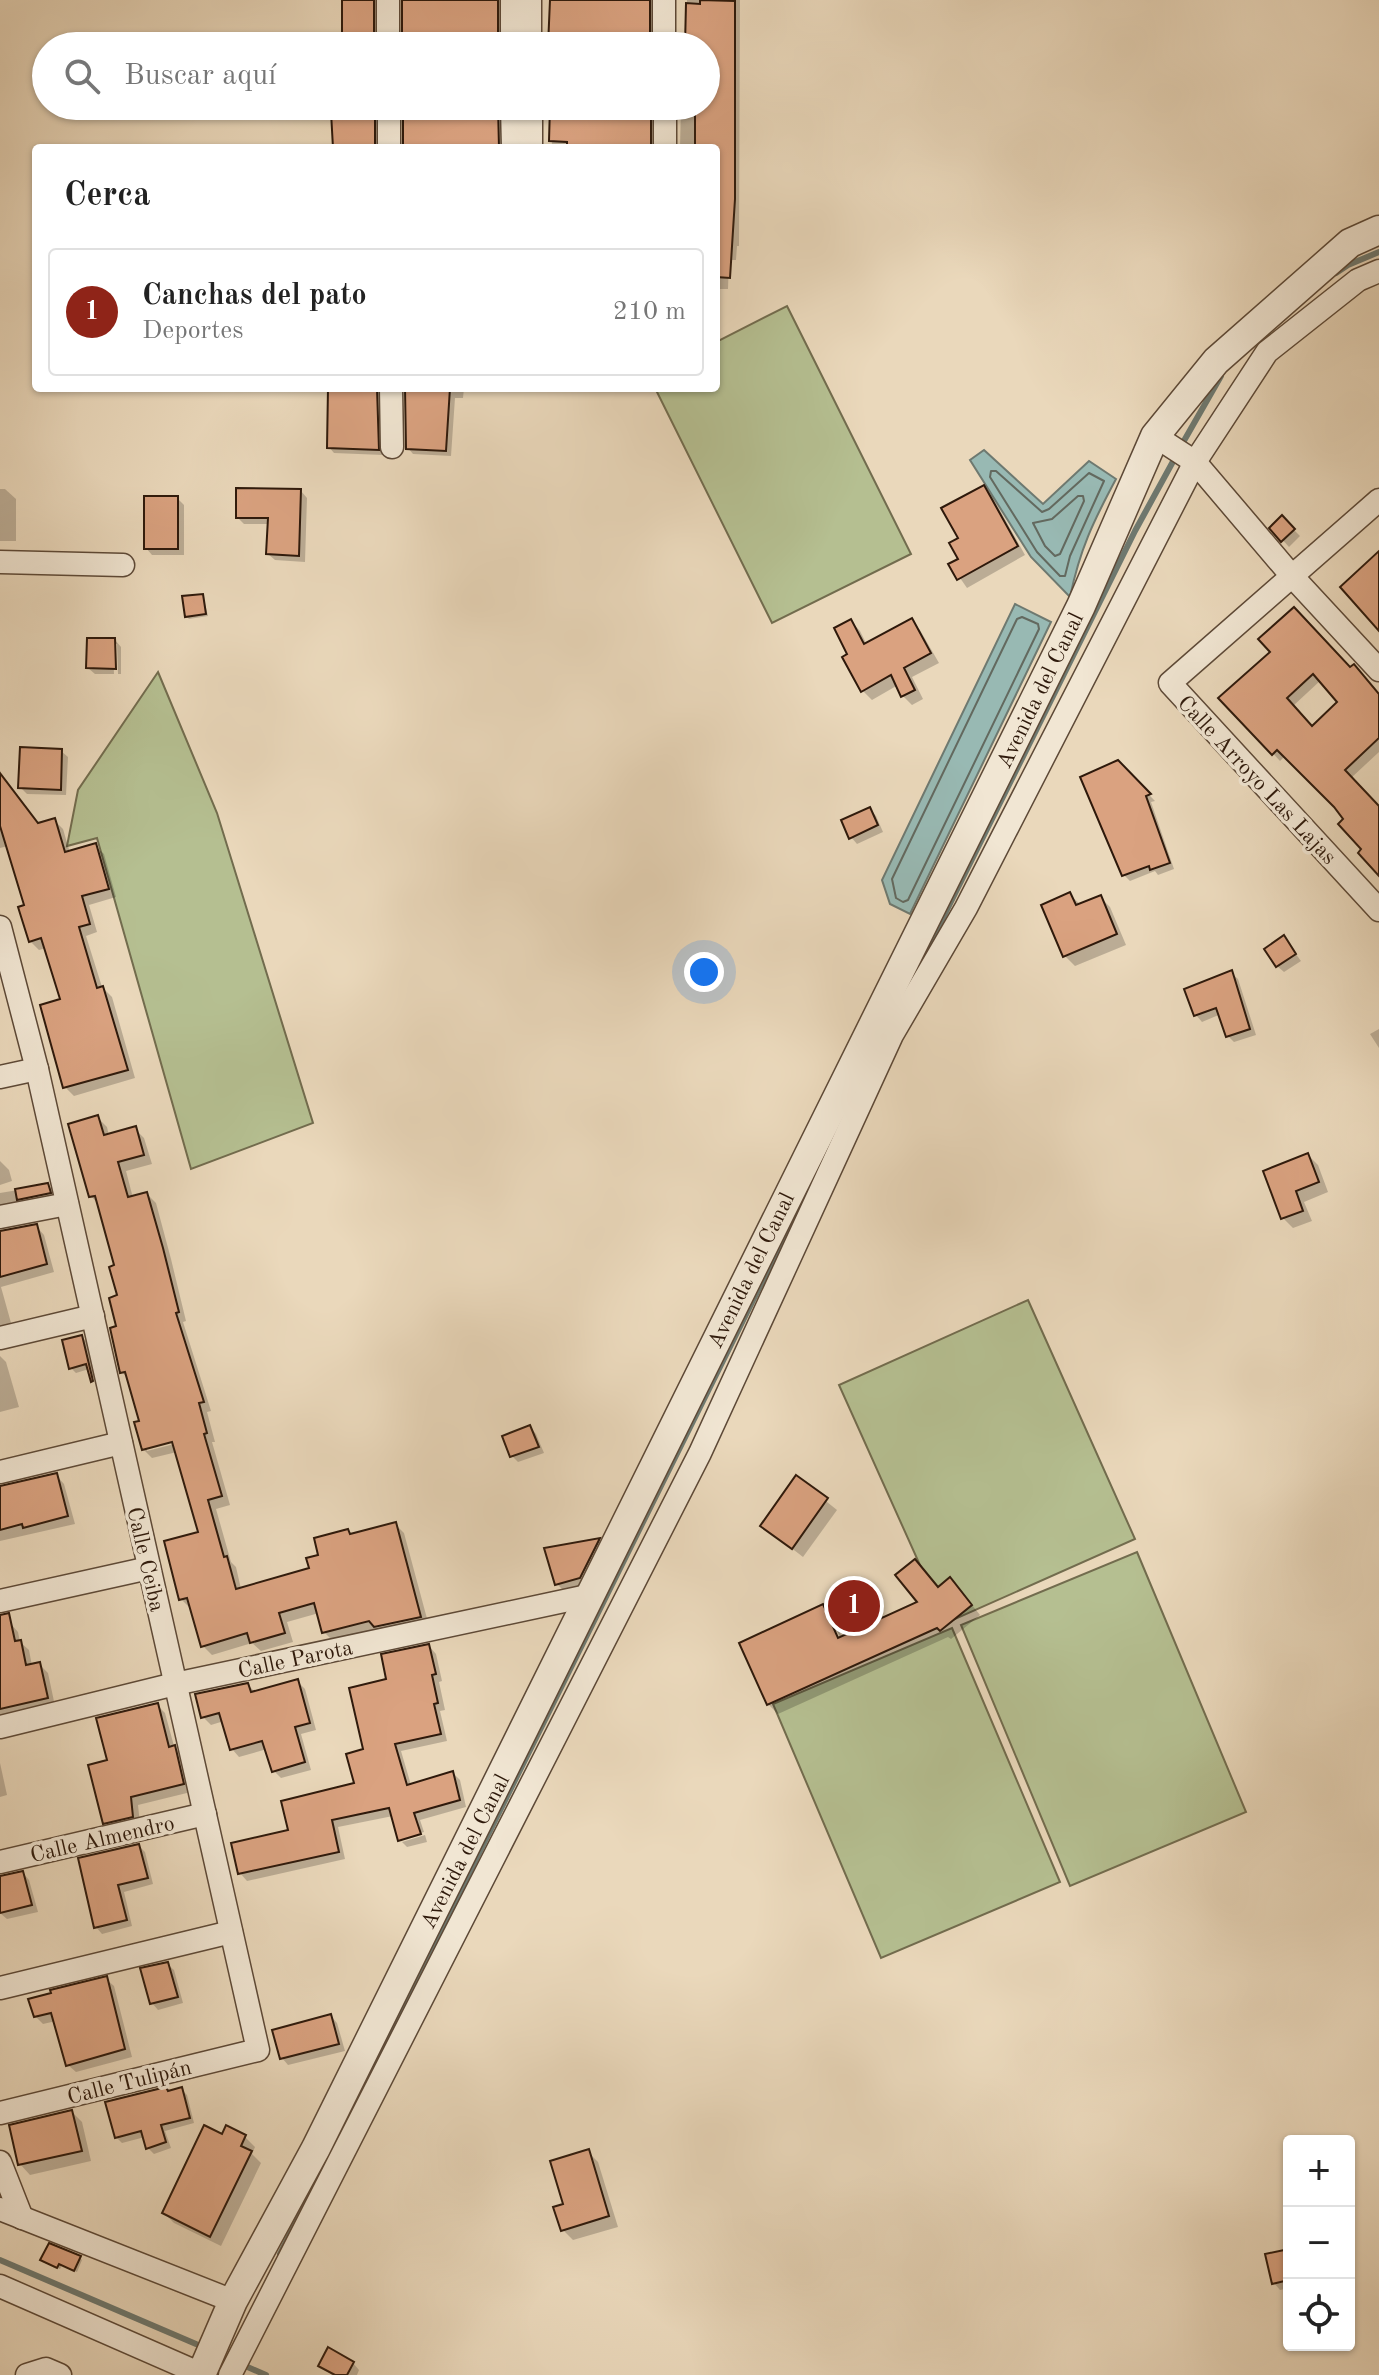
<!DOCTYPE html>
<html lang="es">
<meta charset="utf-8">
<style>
body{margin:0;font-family:"Old Standard TT",serif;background:#f2f2f2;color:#222}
.controls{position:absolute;right:24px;bottom:24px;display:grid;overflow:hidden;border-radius:8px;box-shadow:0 2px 6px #0004}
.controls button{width:72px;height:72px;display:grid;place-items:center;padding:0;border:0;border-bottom:2px solid #e0e0e0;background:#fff;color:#222;font:40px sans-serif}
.you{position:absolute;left:704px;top:972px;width:28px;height:28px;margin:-20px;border:6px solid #fff;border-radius:50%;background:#1a73e8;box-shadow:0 0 0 12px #1a73e833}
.badge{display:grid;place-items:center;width:52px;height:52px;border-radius:50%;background:#8f2418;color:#fff;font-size:26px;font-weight:700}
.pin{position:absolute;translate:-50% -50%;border:4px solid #fff;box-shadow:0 2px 8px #0006}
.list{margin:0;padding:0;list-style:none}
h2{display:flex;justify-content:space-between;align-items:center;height:104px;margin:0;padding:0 32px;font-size:34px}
h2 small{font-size:26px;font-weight:400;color:#767676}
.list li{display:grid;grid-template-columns:52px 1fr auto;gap:24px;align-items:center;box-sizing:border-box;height:128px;margin:0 16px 16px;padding:0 16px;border:2px solid #e0e0e0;border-radius:8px}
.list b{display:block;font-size:30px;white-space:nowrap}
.list p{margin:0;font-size:26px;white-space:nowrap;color:#767676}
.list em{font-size:26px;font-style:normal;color:#767676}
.icon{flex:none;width:44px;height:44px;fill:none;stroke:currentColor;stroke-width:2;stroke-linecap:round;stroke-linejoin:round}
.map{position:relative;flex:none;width:1379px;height:2375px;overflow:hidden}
.search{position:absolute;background:#fff;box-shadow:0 2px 6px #0004;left:32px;top:32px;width:688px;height:88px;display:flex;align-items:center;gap:20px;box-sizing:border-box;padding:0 28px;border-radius:44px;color:#767676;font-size:30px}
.panel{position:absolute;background:#fff;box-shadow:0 2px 6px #0004;left:32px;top:144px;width:688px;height:248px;border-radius:8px}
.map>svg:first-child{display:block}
.green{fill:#b5bf91;stroke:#726c4e;stroke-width:2}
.water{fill:#98b9b3;stroke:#6e7970;stroke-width:2}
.shadow{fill:#0003;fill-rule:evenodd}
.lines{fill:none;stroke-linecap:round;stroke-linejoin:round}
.shore{stroke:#63695f;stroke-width:2}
.stream{stroke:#6e7970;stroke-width:6}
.building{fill:#daa280;stroke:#2e190b;stroke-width:2;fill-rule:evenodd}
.minor-casing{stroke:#5d4937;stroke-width:25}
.tertiary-casing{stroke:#5d4937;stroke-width:31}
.minor{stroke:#f1e6d3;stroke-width:22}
.tertiary{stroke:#f1e6d3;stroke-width:28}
.labels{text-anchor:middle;stroke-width:7;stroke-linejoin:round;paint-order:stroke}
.street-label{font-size:22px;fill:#2e190b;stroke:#f1e6d3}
</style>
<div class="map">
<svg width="1379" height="2375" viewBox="0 0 1379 2375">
<rect width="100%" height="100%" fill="#ead8bb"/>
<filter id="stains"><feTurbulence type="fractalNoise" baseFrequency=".0025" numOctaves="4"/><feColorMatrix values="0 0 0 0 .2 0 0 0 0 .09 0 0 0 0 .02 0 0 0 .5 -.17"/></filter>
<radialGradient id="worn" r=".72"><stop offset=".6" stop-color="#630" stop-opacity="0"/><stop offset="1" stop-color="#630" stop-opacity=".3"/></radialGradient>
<g class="green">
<path d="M787,306L911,554L772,623L655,388H716V342Z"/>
<path d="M158,672L217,813L313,1123L191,1169L97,838L67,846L78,790Z"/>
<path d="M1028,1300L1135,1539L946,1623L839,1385Z"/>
<path d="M1137,1552L1246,1812L1070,1886L961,1625Z"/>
<path d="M952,1628L1060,1882L881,1958L773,1704Z"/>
</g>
<g class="water">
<path d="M984,450L1043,504L1089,461L1116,479C1093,522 1080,549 1070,597L1031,557L970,460Z"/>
<path d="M1015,604L1051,622L910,914L890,904L882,880Z"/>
</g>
<g class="shadow">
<path d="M345,0H381L379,46H341V43H344Z"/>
<path d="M404,0H505L503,46H404Z"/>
<path d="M551,0H657L655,46H550Z"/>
<path d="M687,0H740L739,246H737L736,260H729L728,289H716V148H680L681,106H706V46H686Z"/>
<path d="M338,106H383L380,148H335Z"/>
<path d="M404,106H506L504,148H405Z"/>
<path d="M551,106H658L656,148H552Z"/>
<path d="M329,388H385L382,394L383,455L334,453L329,447Z"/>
<path d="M407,388H464L463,398H455L451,456L413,454L408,448Z"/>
<path d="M984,487L992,496L1025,555L967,588L951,565L961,560V539Z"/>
<path d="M0,489H5L16,499V541H0Z"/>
<path d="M301,491L307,498L305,562L275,560L268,554L270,524H244L238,518Z"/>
<path d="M177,498L184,505V555H152L146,548Z"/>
<path d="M1282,518L1300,536L1289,547L1272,528Z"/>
<path d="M203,596L208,616L189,619L186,616Z"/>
<path d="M851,621L860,631L867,645L911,621L920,630L939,663L912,677L923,699L912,705L902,695L898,685L872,700L862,690L850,655Z"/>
<path d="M115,640L121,647V674H118L117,644H113L114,674H95L88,668Z"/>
<path d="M1273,652L1351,670L1379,694V752L1351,778L1379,808V873L1346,819L1285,756L1280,761L1221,698ZM1321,680L1340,702L1312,728L1293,706Z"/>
<path d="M61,751L68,757L66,795L27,794L20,787Z"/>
<path d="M1118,763L1155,801L1151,802L1174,869L1158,875L1155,871L1130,881L1124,875Z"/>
<path d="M0,775L39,825L54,820L63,829L70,853L95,846L104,854L116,897L89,905L97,932L86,936L102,987L112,997L135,1078L74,1096L65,1087L62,1000L46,948L39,950L30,941L26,907L8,846L0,848Z"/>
<path d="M870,809L876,816L883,832L857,844L851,837Z"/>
<path d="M1070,895L1081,905L1100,897L1110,907L1126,945L1075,966L1065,956Z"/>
<path d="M1284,938L1301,961L1284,972L1277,966Z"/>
<path d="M1231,973L1238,979L1256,1035L1234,1042L1228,1036L1221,1014L1202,1022L1196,1015Z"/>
<path d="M1379,1029V1048L1370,1034Z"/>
<path d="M98,1118L107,1127L109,1136L135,1129L144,1138L152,1164L126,1171L133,1198L147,1194L156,1203L171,1259L186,1321L183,1322L211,1411L207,1412L215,1442H212L230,1505L216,1509L231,1562L236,1567L241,1589L311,1569L348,1531L352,1535L395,1524L404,1533L429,1626L385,1635L379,1629L333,1641L324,1632L319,1613L287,1622L293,1642L261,1651L252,1643L212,1655L203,1646L190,1608L181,1599L200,1534L177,1452L152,1458L143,1449L142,1422L129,1380L122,1372L116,1267L99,1205L91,1196ZM181,1438L182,1442L147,1451V1447Z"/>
<path d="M1308,1155L1318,1165L1328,1192L1304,1202L1312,1221L1293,1228L1283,1218Z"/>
<path d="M0,1161L9,1170L12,1181L0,1185Z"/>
<path d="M48,1185L56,1193L58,1201L0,1214V1193Z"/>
<path d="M36,1226L44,1235L54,1272L1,1287L13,1330L0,1334V1232Z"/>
<path d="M82,1337L87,1342L97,1385L89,1369L76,1373L71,1368Z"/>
<path d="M0,1356L6,1362L19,1407L0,1412Z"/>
<path d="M530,1427L536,1434L544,1453L518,1462L512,1456Z"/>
<path d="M56,1475L64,1484L75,1524L0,1541V1487Z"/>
<path d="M797,1478L837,1510L803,1557L763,1526Z"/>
<path d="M599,1540L605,1546L586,1584L563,1590L557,1584L547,1550Z"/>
<path d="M938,1589H959L980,1615L951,1639L948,1637L778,1714L768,1704L823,1606L832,1615L842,1638L920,1603ZM826,1615H830L844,1646L840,1648Z"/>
<path d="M10,1623L18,1632L20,1642L29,1650L32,1666L39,1664L48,1673L55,1706L0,1719V1626Z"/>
<path d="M429,1646L436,1654L442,1681L439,1682L445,1710L440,1711L447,1741L401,1751L411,1785L453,1773L460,1780L466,1807L420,1820L424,1832L402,1838V1842L393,1816L338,1827L345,1859L247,1881L240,1873L356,1785L389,1681Z"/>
<path d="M297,1681L305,1689L316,1730L301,1734L311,1770L281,1778L274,1771L267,1749L239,1757L232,1749L224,1721L211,1725L203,1717L248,1685L256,1693Z"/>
<path d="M157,1705L165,1713L174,1746L182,1755L191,1792L138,1805L140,1824L113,1830L105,1822L109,1761Z"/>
<path d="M0,1763L7,1795L0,1797Z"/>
<path d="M425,1835L427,1842L407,1847L402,1842Z"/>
<path d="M139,1846L145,1852L153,1884L124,1892L132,1926L102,1934L96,1927L80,1860Z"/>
<path d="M23,1873L29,1880L38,1912L7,1919L0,1913V1877Z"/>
<path d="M167,1964L174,1970L183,2003L158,2010L152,2003Z"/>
<path d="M106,1979L114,1986L132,2057L76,2072L68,2065L56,2021L43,2024L35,2016Z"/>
<path d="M331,2016L337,2023L345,2051L288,2065L282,2058Z"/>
<path d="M181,2089L187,2095L194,2123L165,2131L171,2148L154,2154L148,2148L145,2137L122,2143L116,2137L169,2093Z"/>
<path d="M72,2112L82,2122L91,2161L30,2175L20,2164Z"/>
<path d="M223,2137H245L255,2147L252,2154L261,2163L221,2246L174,2223L164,2213Z"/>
<path d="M588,2152L598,2162L618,2227L573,2240L563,2230L565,2205Z"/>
<path d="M1289,2251V2288L1280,2290L1274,2283Z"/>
<path d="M80,2258L82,2260L77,2272L62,2265L60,2269L46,2263Z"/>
<path d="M353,2363L359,2370L357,2375H332L320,2366Z"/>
</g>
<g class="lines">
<g class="shore">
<path d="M991,471H996L1042,512L1049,509L1089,473L1104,481L1070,556L1065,576H1060L1037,552L990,477Z"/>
<path d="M1078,496H1083L1084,501L1060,554L1055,556L1045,546L1033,523L1052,519Z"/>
<path d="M1022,617L1038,624L1039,629L908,900L903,902L896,898L892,879L1017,619Z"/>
</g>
<g class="stream">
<path d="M1336,273L1348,265L1379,252"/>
<path d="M1181,446L1221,376"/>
<path d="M911,982L1135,531L1176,456"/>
<path d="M280,2254L826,1153"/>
<path d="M0,2260L196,2344"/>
<path d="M243,2365L266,2375"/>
</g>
</g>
<g class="building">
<rect x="342" y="0" width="32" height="46"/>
<path d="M402,0H498V45L402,46Z"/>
<path d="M550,0H650V44L641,43V46H548Z"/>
<path d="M700,0L735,1V199L730,278L716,277V148H695V106H706V46H685L686,3L700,4Z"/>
<path d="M344,106H368V112H375V148H333L331,112H344Z"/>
<path d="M403,106H498L499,148H403Z"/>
<path d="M550,106H639V113H651V148H567V142L549,141Z"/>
<path d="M328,388H377L379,450L327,448Z"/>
<path d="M405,388H450L446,451L406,449Z"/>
<path d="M984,485L1018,546L957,580L948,564L958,559L949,543L958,538L941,508Z"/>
<path d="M236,488L301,489L299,556L266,554L268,518H236Z"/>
<rect x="144" y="496" width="34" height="53"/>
<path d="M1282,515L1295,529L1281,542L1269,528Z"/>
<path d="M1379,551V631L1340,587Z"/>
<path d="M203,594L206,614L185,617L182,596Z"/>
<path d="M1294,607L1350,667L1354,664L1379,694V738L1345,770L1379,806V876L1358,853L1361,849L1338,824L1343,819L1334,807L1277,750L1272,755L1218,698L1270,652L1258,639ZM1313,674L1337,702L1312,726L1287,698Z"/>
<path d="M912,618L931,653L904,668L915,690L901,697L891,675L861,692L842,657L847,654L834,628L851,619L864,644Z"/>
<path d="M87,638H115L116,669L86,668Z"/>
<path d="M20,747L62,749L61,790L18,788Z"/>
<path d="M1118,760L1151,794L1146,796L1170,863L1150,870L1149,866L1122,876L1080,777Z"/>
<path d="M0,773L38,823L55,818L65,852L96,843L109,889L82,896L90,924L79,927L97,988L103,986L128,1070L63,1088L40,1005L60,999L41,938L29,942L18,907L24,905L0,826Z"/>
<path d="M870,807L878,825L849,839L841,820Z"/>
<path d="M1070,892L1076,905L1101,895L1117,934L1063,957L1041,905Z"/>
<path d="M1284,935L1296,954L1276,967L1264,949Z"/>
<path d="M1232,970L1250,1029L1226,1037L1216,1008L1194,1016L1184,989Z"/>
<path d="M98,1115L104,1135L136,1126L144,1155L118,1162L128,1197L147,1192L163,1248L179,1312L176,1313L204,1402L199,1403L207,1433L204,1434L222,1496L208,1500L224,1557L227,1556L236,1589L309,1568L306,1558L318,1555L314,1538L348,1529L350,1534L396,1522L421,1617L374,1627L369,1621L322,1633L314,1603L279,1613L285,1633L250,1643L247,1633L201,1647L187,1598L179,1600L164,1541L198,1532L172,1442L142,1450L134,1422L139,1421L125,1372L120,1373L110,1328L116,1326L109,1298L117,1295L109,1267L114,1265L95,1196L89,1197L68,1124Z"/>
<path d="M1308,1153L1319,1182L1296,1191L1303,1211L1281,1219L1263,1171Z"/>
<path d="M48,1183L51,1193L17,1200L15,1189Z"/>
<path d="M37,1224L47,1264L0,1277V1231Z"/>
<path d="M82,1335L93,1381L91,1382L86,1364L69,1369L62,1340Z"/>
<path d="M530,1425L539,1447L510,1457L502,1436Z"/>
<path d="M57,1473L68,1516L23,1528L22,1524L0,1530V1486Z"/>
<path d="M796,1475L828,1498L792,1549L760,1526Z"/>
<path d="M600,1538L580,1578L555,1585L544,1548Z"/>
<path d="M915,1559L938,1587L950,1577L972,1605L940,1631L937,1628L767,1705L739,1643L823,1604L838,1638L917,1602L895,1575Z"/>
<path d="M9,1613L15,1641L21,1640L26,1665L40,1662L48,1698L0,1709V1615Z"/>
<path d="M429,1644L436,1674L432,1675L438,1703L434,1704L441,1734L395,1744L407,1785L453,1771L460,1800L414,1813L421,1834L398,1841L389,1808L332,1820L339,1852L238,1874L231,1843L288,1830L281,1801L354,1783L346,1754L363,1749L349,1688L386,1679L381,1654Z"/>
<path d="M298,1679L310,1723L295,1727L305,1762L272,1772L262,1741L230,1750L219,1713L201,1718L195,1694L248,1683L251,1692Z"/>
<path d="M158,1703L169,1747L175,1745L184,1784L131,1797L133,1817L103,1824L88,1765L107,1760L96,1718Z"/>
<path d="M139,1844L148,1878L118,1885L127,1920L94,1928L78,1858Z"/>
<path d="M23,1871L32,1905L0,1913V1876Z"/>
<path d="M168,1962L178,1997L150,2004L140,1968Z"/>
<path d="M107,1976L125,2049L66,2066L51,2013L34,2017L28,1999L51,1993L50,1990Z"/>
<path d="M331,2014L339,2044L280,2059L272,2030Z"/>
<path d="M166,2087L168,2091L182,2087L190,2118L161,2125L166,2142L146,2149L141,2131L115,2138L105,2102Z"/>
<path d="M72,2110L82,2151L18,2165L9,2125Z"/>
<path d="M204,2125L222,2134L226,2125L246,2135L241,2146L252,2151L210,2237L162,2213Z"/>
<path d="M589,2149L609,2216L561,2231L553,2207L563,2204L550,2161Z"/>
<path d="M49,2243L81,2256L74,2271L59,2264L57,2268L40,2260Z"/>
<path d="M1289,2249V2280L1272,2284L1265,2254Z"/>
<path d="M328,2347L354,2362L347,2375H335L318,2366Z"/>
</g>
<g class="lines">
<g class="minor-casing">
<g id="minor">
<path d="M388,0V46"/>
<path d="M512,0V46"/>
<path d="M530,0V46"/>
<path d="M664,0V46"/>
<path d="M389,106V148"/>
<path d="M512,106L513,148"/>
<path d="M531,106V148"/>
<path d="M665,106V148"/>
<path d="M391,388L392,447"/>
<path d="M1155,436L1195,462L1291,575L1379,670"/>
<path d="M1379,500L1170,683L1379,910"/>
<path d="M0,562L123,565"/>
<path d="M0,927L37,1069L258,2050L0,2113"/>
<path d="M0,1077L37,1069"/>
<path d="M0,1217L67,1204"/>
<path d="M0,1338L93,1316"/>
<path d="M0,1472L121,1443"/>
<path d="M0,1601L149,1568"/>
<path d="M0,1727L175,1684L592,1595"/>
<path d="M0,1862L205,1814"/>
<path d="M0,1988L231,1932"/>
<path d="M0,2162L22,2218"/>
<path d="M0,2209L233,2301"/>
<path d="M0,2286L201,2374"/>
<path d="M27,2375L46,2369L60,2375"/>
<path d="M230,2375L700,1453L892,1035L966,908L1195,462L1267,352L1358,280L1379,271"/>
</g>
</g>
<g class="tertiary-casing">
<path id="tertiary" d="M201,2375L233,2301L316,2148L1081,606L1155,436L1216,361L1350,243L1379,230"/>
</g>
<use href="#minor" class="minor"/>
<use href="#tertiary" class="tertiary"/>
</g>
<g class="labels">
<g class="street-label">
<text transform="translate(1039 690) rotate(-64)" y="8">Avenida del Canal</text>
<text transform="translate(1258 779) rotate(47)" y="8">Calle Arroyo Las Lajas</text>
<text transform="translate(750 1270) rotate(-64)" y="8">Avenida del Canal</text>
<text transform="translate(147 1559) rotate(77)" y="8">Calle Ceiba</text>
<text transform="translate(295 1658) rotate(-12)" y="8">Calle Parota</text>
<text transform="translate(102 1838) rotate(-13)" y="8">Calle Almendro</text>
<text transform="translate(464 1851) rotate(-63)" y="8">Avenida del Canal</text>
<text transform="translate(129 2081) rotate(-14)" y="8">Calle Tulipán</text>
</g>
</g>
<rect width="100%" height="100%" filter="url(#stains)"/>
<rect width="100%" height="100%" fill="url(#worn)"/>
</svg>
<div class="controls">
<button>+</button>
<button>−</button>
<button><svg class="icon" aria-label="locate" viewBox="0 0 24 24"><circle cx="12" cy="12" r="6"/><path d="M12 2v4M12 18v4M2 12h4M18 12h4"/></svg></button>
</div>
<div class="you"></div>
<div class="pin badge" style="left:854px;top:1606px">1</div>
<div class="search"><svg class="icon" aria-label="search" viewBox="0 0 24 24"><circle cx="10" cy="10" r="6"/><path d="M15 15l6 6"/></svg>Buscar aquí</div>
<section class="panel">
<h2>Cerca<small></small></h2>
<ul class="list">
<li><span class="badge">1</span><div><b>Canchas del pato</b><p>Deportes</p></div><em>210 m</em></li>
</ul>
</section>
</div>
